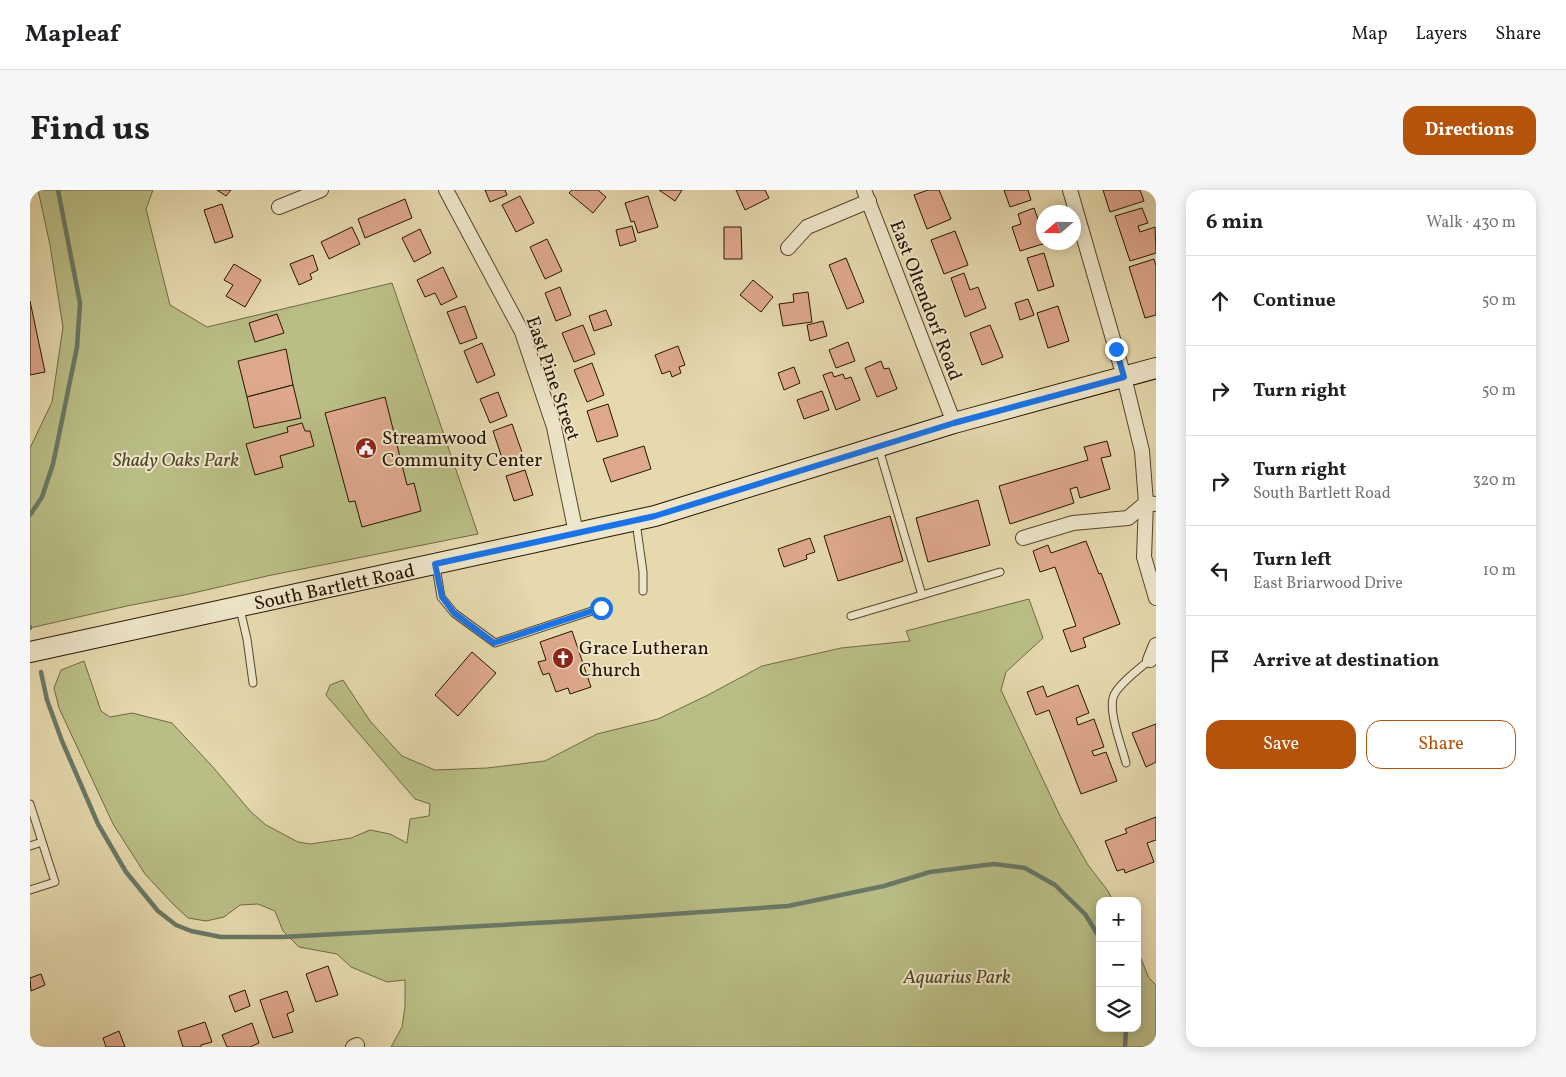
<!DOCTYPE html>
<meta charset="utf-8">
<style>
body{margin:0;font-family:Vollkorn,serif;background:#f6f6f6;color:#202124}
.controls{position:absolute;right:15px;bottom:15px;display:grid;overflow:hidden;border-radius:10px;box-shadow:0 2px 12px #0003}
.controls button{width:45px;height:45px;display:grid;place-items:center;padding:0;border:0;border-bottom:1px solid #e0e0e0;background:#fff;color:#202124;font:25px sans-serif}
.compass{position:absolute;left:1006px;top:15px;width:45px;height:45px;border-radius:50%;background:#fff;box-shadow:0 2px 12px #0003;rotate:250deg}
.stop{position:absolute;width:15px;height:15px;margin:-11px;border:4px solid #1a73e8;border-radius:50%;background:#fff}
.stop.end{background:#1a73e8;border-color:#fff;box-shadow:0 1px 5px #0008}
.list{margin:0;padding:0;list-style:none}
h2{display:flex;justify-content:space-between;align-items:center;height:65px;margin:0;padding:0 20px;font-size:21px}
h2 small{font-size:16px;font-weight:400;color:#757577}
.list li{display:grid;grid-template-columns:32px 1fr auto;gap:15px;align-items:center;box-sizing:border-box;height:90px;padding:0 20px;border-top:1px solid #e0e0e0}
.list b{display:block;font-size:19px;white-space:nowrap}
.list p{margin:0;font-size:16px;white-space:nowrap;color:#757577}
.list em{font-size:16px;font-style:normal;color:#757577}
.actions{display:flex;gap:10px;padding:15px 20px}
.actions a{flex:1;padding:11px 0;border:1px solid #b45309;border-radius:15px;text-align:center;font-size:18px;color:#b45309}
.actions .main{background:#b45309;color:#fff}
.icon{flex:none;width:28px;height:28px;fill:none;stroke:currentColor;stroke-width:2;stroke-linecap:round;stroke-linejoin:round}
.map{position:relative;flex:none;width:1126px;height:857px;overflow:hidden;border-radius:15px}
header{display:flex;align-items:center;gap:30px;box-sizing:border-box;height:70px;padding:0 25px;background:#fff;border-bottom:1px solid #e0e0e0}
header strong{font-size:24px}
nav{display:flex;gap:28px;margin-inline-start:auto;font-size:18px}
.intro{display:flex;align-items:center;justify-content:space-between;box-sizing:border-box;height:120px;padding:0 30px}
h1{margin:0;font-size:35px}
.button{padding:12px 22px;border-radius:15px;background:#b45309;color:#fff;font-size:18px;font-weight:700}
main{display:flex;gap:30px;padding:0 30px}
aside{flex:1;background:#fff;border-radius:15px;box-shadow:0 2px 12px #0003}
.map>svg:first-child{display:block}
.green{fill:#babe86;stroke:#706943}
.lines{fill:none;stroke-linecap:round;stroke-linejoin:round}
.stream{stroke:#697866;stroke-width:4.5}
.building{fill:#dea88c;stroke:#261400}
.service-casing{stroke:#56452b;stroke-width:9}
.minor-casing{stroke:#56452b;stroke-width:16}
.secondary-casing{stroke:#261400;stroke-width:22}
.service{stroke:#eee6ca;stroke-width:7}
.minor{stroke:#eee6ca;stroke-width:14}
.secondary{stroke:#eee6ca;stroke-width:20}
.route{stroke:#1a73e8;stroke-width:6}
.labels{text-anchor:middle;stroke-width:4;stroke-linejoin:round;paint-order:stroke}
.street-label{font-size:19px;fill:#261400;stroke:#eee6ca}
.poi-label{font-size:19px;fill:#261400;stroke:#eee6ca;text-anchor:start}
.park-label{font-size:19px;font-style:italic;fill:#524728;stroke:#eee6ca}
</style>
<header>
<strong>Mapleaf</strong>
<nav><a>Map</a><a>Layers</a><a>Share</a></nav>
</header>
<div class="intro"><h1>Find us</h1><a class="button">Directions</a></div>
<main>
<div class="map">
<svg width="1126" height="857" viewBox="0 0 1126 857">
<rect width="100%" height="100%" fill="#e5d9ad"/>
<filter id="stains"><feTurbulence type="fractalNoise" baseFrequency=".004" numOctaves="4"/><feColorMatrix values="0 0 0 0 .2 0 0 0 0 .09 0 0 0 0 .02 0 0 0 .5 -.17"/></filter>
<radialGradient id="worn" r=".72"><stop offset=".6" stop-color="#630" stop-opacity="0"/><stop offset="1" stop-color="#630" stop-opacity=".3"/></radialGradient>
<g class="green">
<path d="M8,0H123L116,19L140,115L177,137L362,93L448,344L237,386L159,404L97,416L0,438V258L22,212L33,137L20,55Z"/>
<path d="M999,409L1013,448L976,482L971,500L1031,628L1058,675L1078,701L1083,711H1070V838H1107V759L1119,788L1126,795V857H361L372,837L375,816V790L357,792L321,777L307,764L269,757L253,741L245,721L228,714L210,715L194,727L176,731L158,728L142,713L115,684L83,634L29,518L24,498L31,480L54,471L71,521L80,527L102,523L142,533L182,576L221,622L236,635L268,652L280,654L321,648L340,640L360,644L377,653L380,629L399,626L400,614L385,609L296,505L300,495L313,490L340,531L372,566L405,580L457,578L515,571L567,544L628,529L678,505L732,476L811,458L880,451L876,441Z"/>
</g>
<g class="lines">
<g class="stream">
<path d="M0,325L12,307L23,274L47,157L50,113L28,0"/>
<path d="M0,437V438"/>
<path d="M11,482L17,510L32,551L68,634L96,682L128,721L146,735L161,741L191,747H252L542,731L758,716L854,696L900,682L964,674L995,678L1025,695L1055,724L1070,748"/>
<path d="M1095,857L1096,838"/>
</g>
</g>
<g class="building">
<path d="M187,0H201L196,6Z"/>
<path d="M455,0H475L477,5L460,12Z"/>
<path d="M542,0H568L576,7L563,23L539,3Z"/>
<path d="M629,0H652L645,11Z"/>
<path d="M706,0H735L739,8L715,20Z"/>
<path d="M898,0H909L921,29L897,39L884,5Z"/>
<path d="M974,0H998L1001,10L980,17Z"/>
<path d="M1073,0H1110L1114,11L1080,22Z"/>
<path d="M490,6L504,33L486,42L472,15Z"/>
<path d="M618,6L628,37L608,43L604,31L601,32L595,13Z"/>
<path d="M375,9L382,28L335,48L328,29Z"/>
<path d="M192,14L203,47L185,53L174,20Z"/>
<path d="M1004,18L1014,46V52L1016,53L990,61L982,37L991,34L988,24Z"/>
<path d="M1112,18L1118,33L1108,36L1110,42L1125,37L1126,63L1100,71L1085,26Z"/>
<path d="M602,36L606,51L590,56L586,40Z"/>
<path d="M322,37L330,54L299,69L291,52Z"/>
<path d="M694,37H711L712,69H694Z"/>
<path d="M390,39L401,63L384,72L372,48Z"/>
<path d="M925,41L938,75L914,84L901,50Z"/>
<path d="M517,49L532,81L515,89L500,57Z"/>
<path d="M1014,63L1024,96L1008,101L997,68Z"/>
<path d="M283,65L288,80L280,84L282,89L269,95L260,74Z"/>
<path d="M816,68L834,112L817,119L799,75Z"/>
<path d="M1124,69L1126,76V125L1115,128L1099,77Z"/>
<path d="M204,74L231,90L215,117L196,106L203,95L194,90Z"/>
<path d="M413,77L427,107L411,115L405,103L395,107L387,90Z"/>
<path d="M934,83L940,100L948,97L956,118L935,127L921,88Z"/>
<path d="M723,90L743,107L731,122L710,105Z"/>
<path d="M530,97L541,125L526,131L515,103Z"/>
<path d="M778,102L782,132L753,136L749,114L764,112L763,104Z"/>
<path d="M998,109L1004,125L990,130L985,113Z"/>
<path d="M0,111L15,182L0,185Z"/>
<path d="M435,116L447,148L430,154L417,122Z"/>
<path d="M1028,116L1039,151L1018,158L1007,123Z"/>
<path d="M576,120L582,135L564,141L559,126Z"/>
<path d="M247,124L254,143L225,152L219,133Z"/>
<path d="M793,131L797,146L780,151L777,135Z"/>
<path d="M553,135L565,164L544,172L532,143Z"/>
<path d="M960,135L973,167L952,175L940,143Z"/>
<path d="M818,152L825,171L806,178L799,160Z"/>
<path d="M452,153L465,185L447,193L434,161Z"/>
<path d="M648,156L655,175L649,177L651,183L642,187L640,181L632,184L625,165Z"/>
<path d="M256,159L263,195L217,207L208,171Z"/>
<path d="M851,171L854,179L859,178L867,199L847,207L835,178Z"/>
<path d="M562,173L574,205L557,212L544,180Z"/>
<path d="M764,177L770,193L754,200L748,183Z"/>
<path d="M802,182L804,187L813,184L815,189L821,187L830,210L806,220L793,185Z"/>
<path d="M263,195L271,228L224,238L217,207Z"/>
<path d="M792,201L799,220L774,229L767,210Z"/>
<path d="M468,202L477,226L460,233L450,209Z"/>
<path d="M355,207L377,295L384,293L391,321L332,337L325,311L319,312L295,223Z"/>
<path d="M578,214L588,246L567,252L557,221Z"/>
<path d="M272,233L275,241H280L284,256L250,266L253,277L225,285L216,254L258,242L257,237Z"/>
<path d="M482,234L493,265L473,271L463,241Z"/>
<path d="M1077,251L1081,266L1071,268L1080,299L1050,308L1047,297L1040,299L1044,313L980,334L969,296L1058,270L1054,257Z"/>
<path d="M614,256L621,279L581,292L573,269Z"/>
<path d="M495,280L503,305L484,311L476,286Z"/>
<path d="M948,310L960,355L898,372L886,328Z"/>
<path d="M860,326L873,371L808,391L794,346Z"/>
<path d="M780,348L785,362L776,365L777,369L754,377L748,359Z"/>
<path d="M1056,351L1069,384L1071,383L1090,434L1053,448L1056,457L1041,462L1033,440L1046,436L1025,377L1010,382L1003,361L1018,355L1021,363Z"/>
<path d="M542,441L561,497L540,504L538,498L526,502L519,483L513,485L508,472L516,470L510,452Z"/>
<path d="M442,462L466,483L428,526L405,505Z"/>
<path d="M1048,495L1059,523L1046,528L1048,535L1064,529L1074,557L1062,561L1064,566L1076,562L1087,591L1051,604L1019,520L1006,525L997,502L1013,496L1017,507Z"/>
<path d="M1126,534V572L1116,577L1102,543Z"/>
<path d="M1126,627V650L1117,653L1124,672L1095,683L1094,679L1087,681L1075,651L1097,643L1095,639Z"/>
<path d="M298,776L308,805L286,812L276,784Z"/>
<path d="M11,784L15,795L1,801L0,788Z"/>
<path d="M215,800L220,816L205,822L199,806Z"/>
<path d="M257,801L264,821L257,824L263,842L243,848L230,810Z"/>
<path d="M175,832L182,852L171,855V857H153L148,841Z"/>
<path d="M222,833L229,853L220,857H197L192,845Z"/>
<path d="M89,841L95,857H76L73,848Z"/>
</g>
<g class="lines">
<g class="service-casing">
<g id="service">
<path d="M606,332L613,382V401"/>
<path d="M406,377L411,407L424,423L465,453L571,418"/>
<path d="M892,405L970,382"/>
<path d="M210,419L217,449L223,493"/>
<path d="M821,426L892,405L849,259"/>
<path d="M1096,573C1092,557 1079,524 1083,508C1085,497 1111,477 1121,469"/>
<path d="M0,614L25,692L0,700"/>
<path d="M0,656L12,652"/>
</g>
</g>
<g class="minor-casing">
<g id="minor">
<path d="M416,0L492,142L524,237L546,343"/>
<path d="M834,0L924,233"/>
<path d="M1040,0L1094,187L1112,261L1116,313L1114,367L1126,408"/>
<path d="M249,17L291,0"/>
<path d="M758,58L777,37L839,11"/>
<path d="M993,348L1043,333L1098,328L1116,313L1126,314"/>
<path d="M1120,470L1126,455"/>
<path d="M323,857L327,855"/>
</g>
</g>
<g class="secondary-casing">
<path id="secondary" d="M0,462L625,326L924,233L1126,178"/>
</g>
<use href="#service" class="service"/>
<use href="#minor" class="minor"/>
<use href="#secondary" class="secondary"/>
</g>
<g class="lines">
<path class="route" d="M571,418L464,453L424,423L412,407L405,374L625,326L924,233L1094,187L1086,159"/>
</g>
<defs>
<g id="civic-disc" transform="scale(1.125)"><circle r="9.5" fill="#8f2418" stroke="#eee6ca"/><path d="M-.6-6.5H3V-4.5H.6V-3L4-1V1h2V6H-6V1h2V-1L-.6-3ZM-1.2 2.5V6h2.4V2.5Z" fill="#fff"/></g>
<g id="church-disc" transform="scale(1.125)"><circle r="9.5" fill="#8f2418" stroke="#eee6ca"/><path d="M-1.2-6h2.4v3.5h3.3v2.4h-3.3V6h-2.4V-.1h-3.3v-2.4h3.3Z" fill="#fff"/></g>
</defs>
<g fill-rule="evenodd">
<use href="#civic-disc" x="336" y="258"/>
<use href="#church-disc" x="533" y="468"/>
</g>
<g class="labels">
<g class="street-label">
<text transform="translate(897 110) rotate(69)" y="7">East Oltendorf Road</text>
<text transform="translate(524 188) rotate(71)" y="7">East Pine Street</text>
<text transform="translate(304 396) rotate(-12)" y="7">South Bartlett Road</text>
</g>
<g class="poi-label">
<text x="352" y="254">Streamwood<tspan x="352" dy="22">Community Center</tspan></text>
<text x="549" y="464">Grace Lutheran<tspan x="549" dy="22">Church</tspan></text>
</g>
<g class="park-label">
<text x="146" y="276">Shady Oaks Park</text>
<text x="927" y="793">Aquarius Park</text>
</g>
</g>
<rect width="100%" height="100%" filter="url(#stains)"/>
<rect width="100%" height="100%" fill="url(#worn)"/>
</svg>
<div class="controls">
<button>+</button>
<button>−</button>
<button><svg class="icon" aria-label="layers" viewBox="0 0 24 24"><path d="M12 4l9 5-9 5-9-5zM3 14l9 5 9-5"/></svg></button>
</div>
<svg class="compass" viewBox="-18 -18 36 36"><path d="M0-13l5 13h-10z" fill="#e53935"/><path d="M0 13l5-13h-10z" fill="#757577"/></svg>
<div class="stop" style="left:571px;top:418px"></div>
<div class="stop end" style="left:1086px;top:159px"></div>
</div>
<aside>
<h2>6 min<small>Walk · 430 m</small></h2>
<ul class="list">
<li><svg class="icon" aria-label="ahead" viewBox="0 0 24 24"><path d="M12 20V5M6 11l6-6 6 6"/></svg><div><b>Continue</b></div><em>50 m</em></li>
<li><svg class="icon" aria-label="right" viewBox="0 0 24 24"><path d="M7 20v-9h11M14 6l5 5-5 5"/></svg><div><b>Turn right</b></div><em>50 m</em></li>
<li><svg class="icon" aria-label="right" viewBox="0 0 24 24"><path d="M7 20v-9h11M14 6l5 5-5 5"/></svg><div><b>Turn right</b><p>South Bartlett Road</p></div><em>320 m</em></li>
<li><svg class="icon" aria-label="left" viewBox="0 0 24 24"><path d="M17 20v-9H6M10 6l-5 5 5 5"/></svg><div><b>Turn left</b><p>East Briarwood Drive</p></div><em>10 m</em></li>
<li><svg class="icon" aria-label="arrive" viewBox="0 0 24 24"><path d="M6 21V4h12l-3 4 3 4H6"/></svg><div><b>Arrive at destination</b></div></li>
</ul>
<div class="actions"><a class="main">Save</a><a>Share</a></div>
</aside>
</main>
